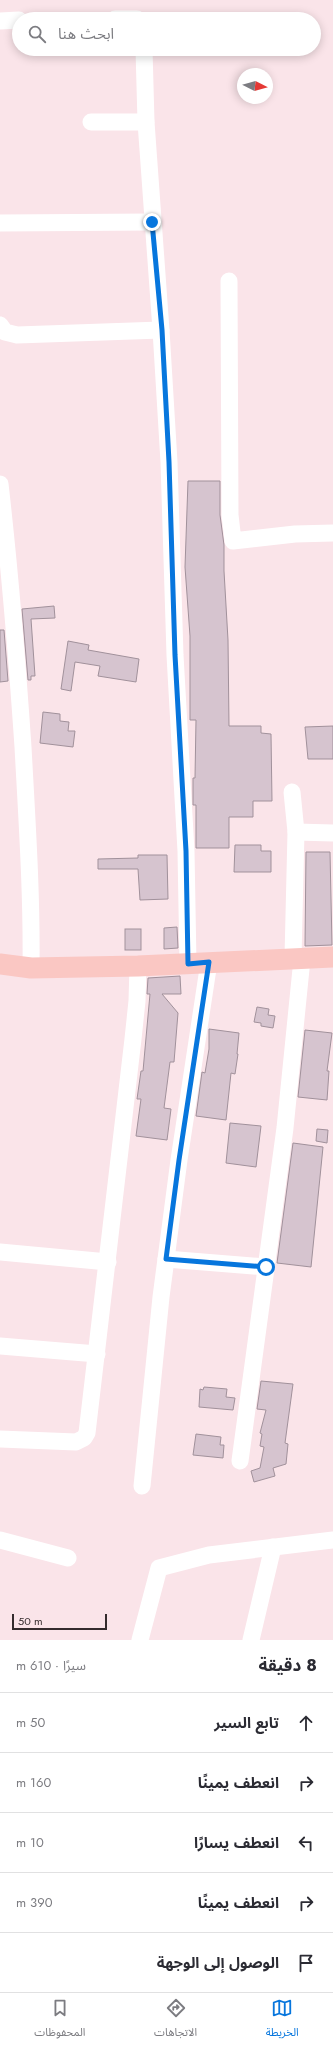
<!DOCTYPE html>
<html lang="ar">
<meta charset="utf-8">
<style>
body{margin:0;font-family:Jost,"Noto Sans Arabic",sans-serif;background:#f2f2f3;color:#2b2b33;direction:rtl}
.compass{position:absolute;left:237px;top:68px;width:36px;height:36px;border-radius:50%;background:#fff;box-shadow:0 2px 10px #0003;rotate:96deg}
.scale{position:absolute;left:12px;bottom:10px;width:95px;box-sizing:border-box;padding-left:4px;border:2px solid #342b2d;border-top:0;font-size:11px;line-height:14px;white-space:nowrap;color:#342b2d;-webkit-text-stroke:3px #fae4e9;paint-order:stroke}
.stop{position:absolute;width:12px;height:12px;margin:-9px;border:3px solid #0776dd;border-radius:50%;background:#fff}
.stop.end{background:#0776dd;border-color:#fff;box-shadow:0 1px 4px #0008}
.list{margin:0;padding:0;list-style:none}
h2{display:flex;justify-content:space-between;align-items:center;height:52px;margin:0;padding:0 16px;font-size:17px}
h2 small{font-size:13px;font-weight:400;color:#7c7c81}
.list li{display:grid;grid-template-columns:26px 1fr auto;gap:12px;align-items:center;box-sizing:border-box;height:60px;padding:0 16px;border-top:1px solid #e1e1e2}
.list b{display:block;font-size:15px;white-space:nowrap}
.list em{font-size:13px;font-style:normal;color:#7c7c81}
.icon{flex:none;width:22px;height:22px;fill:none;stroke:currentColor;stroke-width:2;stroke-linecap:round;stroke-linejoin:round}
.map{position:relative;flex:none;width:333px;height:1640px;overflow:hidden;direction:ltr}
.search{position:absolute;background:#fff;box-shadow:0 2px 10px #0003;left:12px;right:12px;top:12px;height:44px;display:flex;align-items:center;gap:10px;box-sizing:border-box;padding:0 14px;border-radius:22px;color:#7c7c81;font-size:15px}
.sheet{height:352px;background:#fff}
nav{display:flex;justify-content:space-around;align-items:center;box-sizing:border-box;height:56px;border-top:1px solid #e1e1e2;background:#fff;font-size:11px;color:#7c7c81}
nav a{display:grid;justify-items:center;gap:2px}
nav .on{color:#0776dd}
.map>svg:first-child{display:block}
.building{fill:#d6c4cf;stroke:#a1919b}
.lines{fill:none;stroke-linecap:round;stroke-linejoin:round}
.minor{stroke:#fff;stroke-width:17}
.major{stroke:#fac7c3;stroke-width:21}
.route{stroke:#0776dd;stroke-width:5}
</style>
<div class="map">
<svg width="333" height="1640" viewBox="0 0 333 1640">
<rect width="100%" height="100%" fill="#fae4e9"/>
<g class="building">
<path d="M188,481H220V515L224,545V571L228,640L229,726H261V733L271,734L272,801H253V817H229V848H196V805H193V778H195L196,720H190V636L185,567Z"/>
<path d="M54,606L55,618L31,619L35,676H31V680H28L22,609Z"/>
<path d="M0,630H4L8,681L0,682Z"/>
<path d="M68,641L89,645L88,650L139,659L136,682L98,676L100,666L75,662L71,691L61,689Z"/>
<path d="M43,712L60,714V721L69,722L68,731H75L73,747L40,743Z"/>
<path d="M333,726V759H308L305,727Z"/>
<path d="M235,845H261V851H271V872H234Z"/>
<path d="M306,852H330L332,945L305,946Z"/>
<path d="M138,855H167L168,899L140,900L138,869H98V859L138,858Z"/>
<path d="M177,927L178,948L164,949V928Z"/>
<rect x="125" y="929" width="16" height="21"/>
<path d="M180,976L181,994H162L178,1013L174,1062H170L164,1108L171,1109L167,1140L136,1136L141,1099H137L141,1071H143L150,994H147L148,978Z"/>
<path d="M257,1007L269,1009L268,1015L275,1016L273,1028L261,1026V1023L254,1022Z"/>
<path d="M209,1029L239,1033L237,1054H238L235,1074L231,1073L226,1120L196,1116L202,1072L205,1073L209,1049Z"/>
<path d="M305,1030L332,1033L327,1071H329L327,1100L298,1097Z"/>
<path d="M230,1123L261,1126L256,1167L226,1163Z"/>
<path d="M317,1129L328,1130L327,1143L316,1141Z"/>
<path d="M293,1143L323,1147L311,1267L277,1263Z"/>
<path d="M261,1381L293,1384L285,1443L288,1444L286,1464L273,1468L275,1476L254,1482L251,1471L260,1468L264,1447L260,1446L262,1434L260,1433L266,1410L257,1409Z"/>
<path d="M204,1387L227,1389L226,1397L235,1398L233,1410L199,1407L200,1389L203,1390Z"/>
<path d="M196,1434L221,1437L220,1445H224L223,1458L193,1455Z"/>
</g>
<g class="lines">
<g class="minor">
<path d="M115,19H137"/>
<path d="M0,21L19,20"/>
<path d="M144,49L146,122L161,330L169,462L175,655L186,851L188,964"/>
<path d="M91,122H146"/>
<path d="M0,223L152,222"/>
<path d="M229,281L230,515L233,541L295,534L333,533"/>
<path d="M0,325L5,332L17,335L161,330"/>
<path d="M0,484C10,571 17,659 23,747C27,821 32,895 31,968"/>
<path d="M292,792L296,832L293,957"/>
<path d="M296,832L333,833"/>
<path d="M0,1252L108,1262"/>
<path d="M166,1259L266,1267"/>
<path d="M0,1346L97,1354"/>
<path d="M0,1439L76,1442L84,1438L87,1433L133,1039L137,1001L138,966"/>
<path d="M240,1461L285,1128L302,959"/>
<path d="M142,1486L161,1297L179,1160L209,962"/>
<path d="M0,1540L68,1558"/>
<path d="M140,1640L159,1568L209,1555L333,1540"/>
<path d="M251,1640L273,1547"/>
</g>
<path class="major" d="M0,964L31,968L138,966L333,957"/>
</g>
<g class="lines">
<path class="route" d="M152,222L162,330L169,462L175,655L186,851L188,964L209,962L179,1160L166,1259L266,1267"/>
</g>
</svg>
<svg class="compass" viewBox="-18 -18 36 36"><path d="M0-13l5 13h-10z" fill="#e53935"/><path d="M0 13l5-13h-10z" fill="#7c7c81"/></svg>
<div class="scale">50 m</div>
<div class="stop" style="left:266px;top:1267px"></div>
<div class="stop end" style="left:152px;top:222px"></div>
<div class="search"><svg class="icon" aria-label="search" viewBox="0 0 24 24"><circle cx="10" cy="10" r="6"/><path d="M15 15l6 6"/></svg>ابحث هنا</div>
</div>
<section class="sheet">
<h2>8 دقيقة<small>سيرًا · 610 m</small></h2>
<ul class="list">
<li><svg class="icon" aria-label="ahead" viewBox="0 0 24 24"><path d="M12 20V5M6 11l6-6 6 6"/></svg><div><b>تابع السير</b></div><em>50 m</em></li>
<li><svg class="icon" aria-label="right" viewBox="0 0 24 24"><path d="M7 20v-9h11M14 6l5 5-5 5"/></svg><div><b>انعطف يمينًا</b></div><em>160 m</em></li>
<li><svg class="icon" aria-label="left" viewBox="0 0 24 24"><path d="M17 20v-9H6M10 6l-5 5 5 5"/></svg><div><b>انعطف يسارًا</b></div><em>10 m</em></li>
<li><svg class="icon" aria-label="right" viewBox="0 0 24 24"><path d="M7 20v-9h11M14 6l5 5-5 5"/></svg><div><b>انعطف يمينًا</b></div><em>390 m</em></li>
<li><svg class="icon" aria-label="arrive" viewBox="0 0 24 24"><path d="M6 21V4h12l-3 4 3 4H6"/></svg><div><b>الوصول إلى الوجهة</b></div></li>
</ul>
</section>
<nav>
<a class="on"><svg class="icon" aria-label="map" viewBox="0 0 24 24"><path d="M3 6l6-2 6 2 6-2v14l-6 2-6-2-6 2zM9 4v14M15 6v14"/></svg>الخريطة</a>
<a><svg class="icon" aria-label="directions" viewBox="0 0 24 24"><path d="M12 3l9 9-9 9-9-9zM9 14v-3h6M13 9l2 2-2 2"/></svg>الاتجاهات</a>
<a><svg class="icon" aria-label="saved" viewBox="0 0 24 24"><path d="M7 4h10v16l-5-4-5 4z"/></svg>المحفوظات</a>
</nav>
